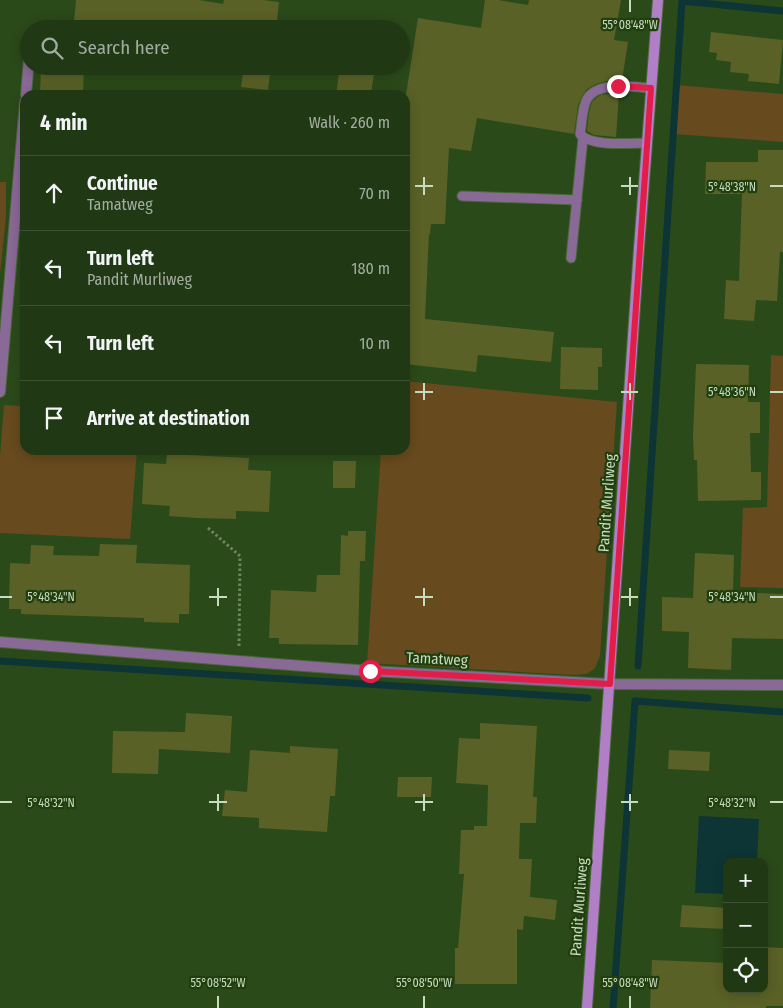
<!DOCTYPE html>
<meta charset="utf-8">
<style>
body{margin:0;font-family:"Fira Sans Condensed",sans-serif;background:#2d4322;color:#f1f3f6}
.controls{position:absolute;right:15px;bottom:15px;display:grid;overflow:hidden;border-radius:10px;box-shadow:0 2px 12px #0003}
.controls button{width:45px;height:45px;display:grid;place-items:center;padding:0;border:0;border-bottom:1px solid #3d5234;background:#203814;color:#f1f3f6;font:25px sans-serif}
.stop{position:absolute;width:15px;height:15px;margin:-11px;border:4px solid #e11d48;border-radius:50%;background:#fff}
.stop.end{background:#e11d48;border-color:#fff;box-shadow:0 1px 5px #0008}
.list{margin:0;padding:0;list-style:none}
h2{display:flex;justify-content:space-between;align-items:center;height:65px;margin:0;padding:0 20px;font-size:21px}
h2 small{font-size:16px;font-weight:400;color:#a2aca0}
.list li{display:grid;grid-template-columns:32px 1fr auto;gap:15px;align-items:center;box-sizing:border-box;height:75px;padding:0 20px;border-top:1px solid #3d5234}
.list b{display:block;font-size:19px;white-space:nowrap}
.list p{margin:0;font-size:16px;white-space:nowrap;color:#a2aca0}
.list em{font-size:16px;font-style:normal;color:#a2aca0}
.icon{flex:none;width:28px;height:28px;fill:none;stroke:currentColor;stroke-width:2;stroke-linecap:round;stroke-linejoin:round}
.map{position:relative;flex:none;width:783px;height:1008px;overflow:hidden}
.search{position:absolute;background:#203814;box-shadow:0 2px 12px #0003;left:20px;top:20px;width:390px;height:55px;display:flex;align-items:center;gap:12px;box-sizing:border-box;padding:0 18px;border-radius:28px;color:#a2aca0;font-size:19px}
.panel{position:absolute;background:#203814;box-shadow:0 2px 12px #0003;left:20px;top:90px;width:390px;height:365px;border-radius:15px}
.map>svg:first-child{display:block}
.green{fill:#674a1e}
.water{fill:#0d3535}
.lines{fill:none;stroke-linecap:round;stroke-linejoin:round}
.stream{stroke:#0d3535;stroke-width:7}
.building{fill:#5a6126}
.lane-casing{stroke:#4a673b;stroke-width:11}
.street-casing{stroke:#4a673b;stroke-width:12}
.secondary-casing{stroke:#4a673b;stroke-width:12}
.path{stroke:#6c865e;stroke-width:3;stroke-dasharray:2.5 2.5;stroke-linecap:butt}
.lane{stroke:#896996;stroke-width:9}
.street{stroke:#896996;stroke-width:10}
.secondary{stroke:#b07fc5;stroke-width:10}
.route{stroke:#e11d48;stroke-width:6}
.ticks{fill:none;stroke:#c8dbc0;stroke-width:2}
.labels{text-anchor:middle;stroke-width:4.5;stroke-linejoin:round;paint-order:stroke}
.street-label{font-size:15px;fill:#c8dbc0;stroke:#213f0e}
.ticks-label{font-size:12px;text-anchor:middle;fill:#c8dbc0;stroke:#213f0e;stroke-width:4.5;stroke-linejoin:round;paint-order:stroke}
</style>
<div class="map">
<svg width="783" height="1008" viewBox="0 0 783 1008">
<rect width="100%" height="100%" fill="#2b4a1a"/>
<g class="green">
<path d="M676,85L783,94V142L673,134Z"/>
<path d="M0,182H6V217L0,274Z"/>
<path d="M771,355L783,356V588L740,587L743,508L767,507Z"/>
<path d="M405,381L617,402L600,656L595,668L587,674L572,675L367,663L381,450H405Z"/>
<path d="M4,405L25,406V450H137L130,539L0,533V455Z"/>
<path d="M173,450H271L270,455Z"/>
</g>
<path class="water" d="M699,816L759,819L757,862H727V894L695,893Z"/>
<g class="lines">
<g class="stream">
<path d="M0,661L588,698"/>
<path d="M638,666L682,1L783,11"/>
<path d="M613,1008L635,701L783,712"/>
</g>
</g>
<g class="building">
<path d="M76,0H199L223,4L224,0H263L279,2L276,29H85L86,23L74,21Z"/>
<path d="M485,0H498L528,5L529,0H621L614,40L628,42L622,80L606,81L596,84L587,89L582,96L578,105L574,134L477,118L471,151L449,148L445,224H431L430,234H429L425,319L554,332L551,362L478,355L476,372L405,364V330L409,233H408L409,224H405V182L407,141H405V101L418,18L481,28Z"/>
<path d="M711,32L783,40L779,84L748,81L749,74L730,72L731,62L716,60L717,53L709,52Z"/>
<path d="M41,66H84L83,94L40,95Z"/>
<path d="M244,66H271L268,90L241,87Z"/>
<path d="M340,66H375L371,95H336Z"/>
<path d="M619,93L616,137L594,135L587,131L589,112L592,102L596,98L601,95Z"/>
<path d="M758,150H783V252H780L777,301L756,300L754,321L724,319L726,280L739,281L742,194H705L706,162H758Z"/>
<path d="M561,347L602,348V367H598V390L560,389Z"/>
<path d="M696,364L749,365L748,402H760V433H750L751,472H761V500L698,501L697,460H694L693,437Z"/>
<path d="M167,454L249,458L248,470L271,471L269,512L236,511V519L197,518L169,516L170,506L142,504L144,463L166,464Z"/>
<path d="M333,461H356L355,488H333Z"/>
<path d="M348,531H366L365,561H360L358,645L279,644V638H269L271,590L316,592L317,575H340L341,535L348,536Z"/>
<path d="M100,544L137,545L136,563L190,565L189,614H179V623L144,622V618L21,614V609H9L10,563L30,564L31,545L54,546L53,555L99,556Z"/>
<path d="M695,553L734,555L733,592L783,594V639L732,638L731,670L688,668L689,632L662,631V597L693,598Z"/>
<path d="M186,713L232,716L230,753L159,749L158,774L112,773L113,731L185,732Z"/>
<path d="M480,723L537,726L533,797H537L536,823H520L519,859H532L530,897L557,900L555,920L524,916L523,930L517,929V984H455V948H458L464,874H459L461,830H474V826H487L488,785L456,783L459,738L480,739Z"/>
<path d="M290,746L338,749L335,796H330L327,832L259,828V818L222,816L225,790L247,792L250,750L290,753Z"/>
<path d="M669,750L710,752L709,771L668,769Z"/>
<path d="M398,777H432L431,797H397Z"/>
<path d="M682,905L727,908V929L680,927Z"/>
<path d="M764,947L783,948V1006H766V1008H650L652,960L727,963V989H764Z"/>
</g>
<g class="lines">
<g class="lane-casing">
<g id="lane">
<path d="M647,143C630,143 591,147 580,134C582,124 582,107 587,99C597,81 634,87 651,88"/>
<path d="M462,196L577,200"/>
<path d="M571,258L583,138"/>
</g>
</g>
<g class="street-casing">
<g id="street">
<path d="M26,95L29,59"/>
<path d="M0,392L25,102"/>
<path d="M0,642L239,661L370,671L609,684L783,685"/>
</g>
</g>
<g class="secondary-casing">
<path id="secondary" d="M587,1008L639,248L658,0"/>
</g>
<path class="path" d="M208,528L240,556L239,646"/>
<use href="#lane" class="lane"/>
<use href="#street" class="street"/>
<use href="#secondary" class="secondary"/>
</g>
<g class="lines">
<path class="route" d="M370,671L610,684L651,88L618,86"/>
</g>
<path class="ticks" d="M630,0V12M424,177V195M630,177V195M415,186H433M621,186H638M770,186H783M424,383V400M630,383V400M415,392H433M621,392H638M770,392H783M218,588V606M424,588V606M630,588V606M0,597H12M209,597H227M415,597H433M621,597H638M770,597H783M218,794V811M424,794V811M630,794V811M0,802H12M209,802H227M415,802H433M621,802H638M770,802H783M218,996V1008M424,996V1008M630,996V1008"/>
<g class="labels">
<g class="street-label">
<text transform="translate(607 503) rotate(-86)" y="5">Pandit Murliweg</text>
<text transform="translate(437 659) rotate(3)" y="5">Tamatweg</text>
<text transform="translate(579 907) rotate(-86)" y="5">Pandit Murliweg</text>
</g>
</g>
<g class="ticks-label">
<text x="630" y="29">55°08'48"W</text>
<text x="732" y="191">5°48'38"N</text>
<text x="732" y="396">5°48'36"N</text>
<text x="51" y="601">5°48'34"N</text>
<text x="732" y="601">5°48'34"N</text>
<text x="51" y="807">5°48'32"N</text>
<text x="732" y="807">5°48'32"N</text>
<text x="218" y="987">55°08'52"W</text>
<text x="424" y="987">55°08'50"W</text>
<text x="630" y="987">55°08'48"W</text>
</g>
</svg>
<div class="controls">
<button>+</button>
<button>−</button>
<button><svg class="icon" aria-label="locate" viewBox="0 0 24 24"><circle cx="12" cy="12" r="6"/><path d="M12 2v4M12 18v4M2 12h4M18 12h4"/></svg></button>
</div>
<div class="stop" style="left:370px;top:671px"></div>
<div class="stop end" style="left:618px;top:86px"></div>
<div class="search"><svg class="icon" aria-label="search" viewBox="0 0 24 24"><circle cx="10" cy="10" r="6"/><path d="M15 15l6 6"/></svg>Search here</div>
<section class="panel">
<h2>4 min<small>Walk · 260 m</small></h2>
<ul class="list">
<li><svg class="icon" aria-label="ahead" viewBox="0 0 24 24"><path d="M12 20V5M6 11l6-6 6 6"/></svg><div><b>Continue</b><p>Tamatweg</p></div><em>70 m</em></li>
<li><svg class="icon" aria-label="left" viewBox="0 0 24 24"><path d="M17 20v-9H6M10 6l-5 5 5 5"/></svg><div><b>Turn left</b><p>Pandit Murliweg</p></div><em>180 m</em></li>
<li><svg class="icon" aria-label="left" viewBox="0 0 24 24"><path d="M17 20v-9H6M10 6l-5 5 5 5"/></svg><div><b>Turn left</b></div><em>10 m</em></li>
<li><svg class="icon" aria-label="arrive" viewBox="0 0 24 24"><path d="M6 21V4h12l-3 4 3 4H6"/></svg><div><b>Arrive at destination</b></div></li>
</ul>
</section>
</div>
